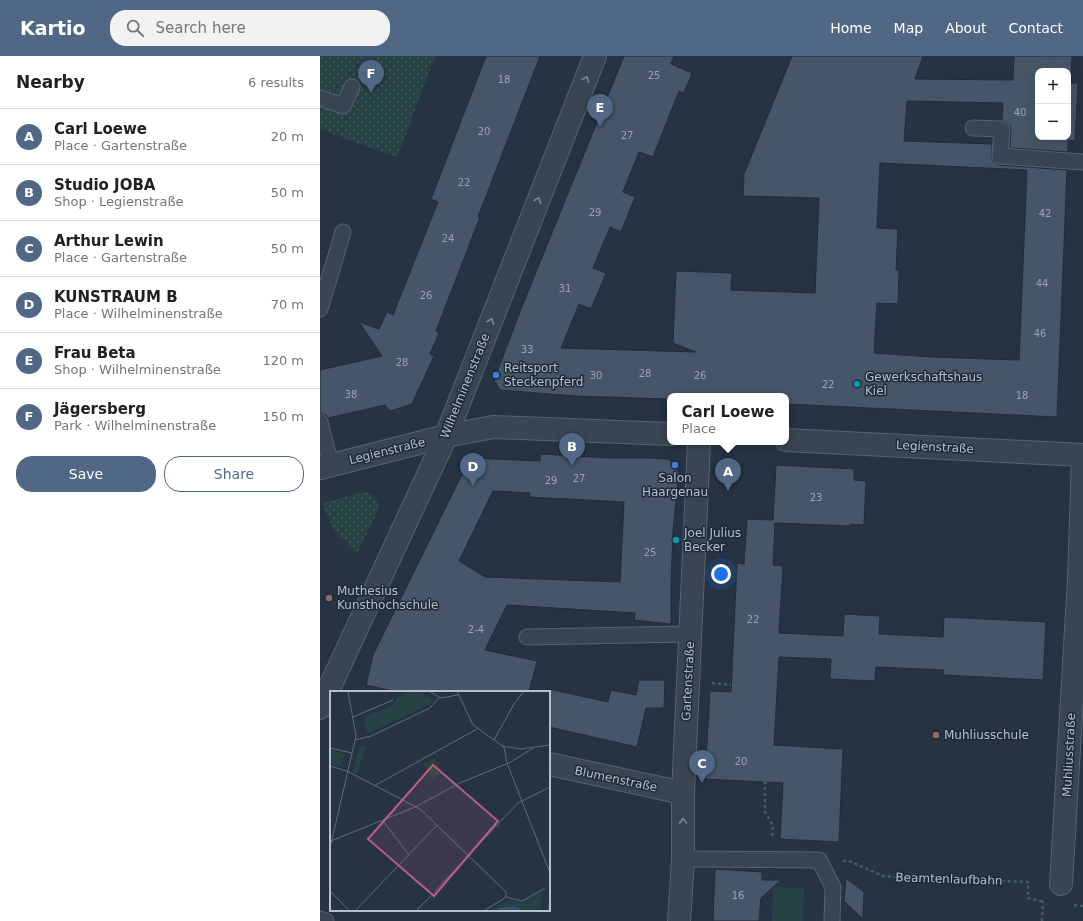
<!DOCTYPE html>
<meta charset="utf-8">
<style>
body{margin:0;font-family:"DejaVu Sans",sans-serif;background:#f2f2f2;color:#202124}
.controls{position:absolute;right:12px;top:12px;display:grid;overflow:hidden;border-radius:8px;box-shadow:0 4px 16px #0002}
.controls button{width:36px;height:36px;display:grid;place-items:center;padding:0;border:0;border-bottom:1px solid #e0e0e0;background:#fff;color:#202124;font:20px sans-serif}
.you{position:absolute;left:401px;top:518px;width:14px;height:14px;margin:-10px;border:3px solid #fff;border-radius:50%;background:#1a73e8;box-shadow:0 0 0 6px #1a73e833}
.badge{display:grid;place-items:center;width:26px;height:26px;border-radius:50%;background:#506786;color:#fff;font-size:13px;font-weight:700}
.pin{position:absolute;translate:-50% -33px;filter:drop-shadow(0 1px 2px #0008)}
.pin::after{content:'';position:absolute;top:21px;width:14px;height:12px;background:inherit;clip-path:polygon(0 0,100% 0,50% 100%)}
.popup{position:absolute;left:347px;top:337px;width:122px;height:52px;box-sizing:border-box;display:grid;place-content:center;border-radius:8px;background:#fff;filter:drop-shadow(0 1px 3px #0005);font-size:13px;white-space:nowrap;color:#757577}
.popup b{font-size:15px;color:#202124}
.popup::after{content:'';position:absolute;left:50%;top:100%;margin-left:-8px;border:8px solid transparent;border-top-color:#fff}
.list{margin:0;padding:0;list-style:none}
h2{display:flex;justify-content:space-between;align-items:center;height:52px;margin:0;padding:0 16px;font-size:17px}
h2 small{font-size:13px;font-weight:400;color:#757577}
.list li{display:grid;grid-template-columns:26px 1fr auto;gap:12px;align-items:center;box-sizing:border-box;height:56px;padding:0 16px;border-top:1px solid #e0e0e0}
.list b{display:block;font-size:15px;white-space:nowrap}
.list p{margin:0;font-size:13px;white-space:nowrap;color:#757577}
.list em{font-size:13px;font-style:normal;color:#757577}
.actions{display:flex;gap:8px;padding:12px 16px}
.actions a{flex:1;padding:9px 0;border:1px solid #506786;border-radius:16px;text-align:center;font-size:14px;color:#506786}
.actions .main{background:#506786;color:#fff}
.icon{flex:none;width:22px;height:22px;fill:none;stroke:currentColor;stroke-width:2;stroke-linecap:round;stroke-linejoin:round}
.map{position:relative;flex:none;width:763px;height:865px;overflow:hidden}
header{display:flex;align-items:center;gap:24px;box-sizing:border-box;height:56px;padding:0 20px;background:#506786;color:#fff}
header strong{font-size:19px}
nav{display:flex;gap:22px;margin-inline-start:auto;font-size:14px}
.search{width:280px;height:36px;background:#f2f2f2;display:flex;align-items:center;gap:10px;box-sizing:border-box;padding:0 14px;border-radius:16px;color:#757577;font-size:15px}
main{display:flex}
aside{flex:1;background:#fff}
.map>svg:first-child{display:block}
.grass{fill:url(#grass-dots)}
.garden{fill:#274244}
.building{fill:#465567;stroke:#202c3a;fill-rule:evenodd}
.lines{fill:none;stroke-linecap:round;stroke-linejoin:round}
.service-casing{stroke:#57636f;stroke-width:17}
.minor-casing{stroke:#57636f;stroke-width:24}
.path{stroke:#455e60;stroke-width:2.5;stroke-dasharray:3 3;stroke-linecap:butt}
.service{stroke:#394552;stroke-width:15}
.minor{stroke:#394552;stroke-width:22}
.oneway{stroke:#7e8995}
.shop-dot{fill:#3f7fe0;stroke:#1e2a38;stroke-width:1.5}
.culture-dot{fill:#0f9aa8;stroke:#1e2a38;stroke-width:1.5}
.education-dot{fill:#8d6e63;stroke:#1e2a38;stroke-width:1.5}
.labels{text-anchor:middle;stroke-width:3;stroke-linejoin:round;paint-order:stroke}
.number-label{font-size:10px;fill:#9aa5b3}
.poi-label{font-size:12px;fill:#b6c0cc;stroke:#1e2a38;text-anchor:start}
.street-label{font-size:12px;fill:#b6c0cc;stroke:#1e2a38}
.inset-road{fill:none;stroke:#5f6b7a;stroke-width:1}
.view{fill:#bd5b88;fill-opacity:0.15;stroke:#bd5b88;stroke-width:2}
.inset-edge{fill:none;stroke:#b6c0cc;stroke-width:2}
</style>
<header>
<strong>Kartio</strong>
<div class="search"><svg class="icon" aria-label="search" viewBox="0 0 24 24"><circle cx="10" cy="10" r="6"/><path d="M15 15l6 6"/></svg>Search here</div>
<nav><a>Home</a><a>Map</a><a>About</a><a>Contact</a></nav>
</header>
<main>
<aside>
<h2>Nearby<small>6 results</small></h2>
<ul class="list">
<li><span class="badge">A</span><div><b>Carl Loewe</b><p>Place · Gartenstraße</p></div><em>20 m</em></li>
<li><span class="badge">B</span><div><b>Studio JOBA</b><p>Shop · Legienstraße</p></div><em>50 m</em></li>
<li><span class="badge">C</span><div><b>Arthur Lewin</b><p>Place · Gartenstraße</p></div><em>50 m</em></li>
<li><span class="badge">D</span><div><b>KUNSTRAUM B</b><p>Place · Wilhelminenstraße</p></div><em>70 m</em></li>
<li><span class="badge">E</span><div><b>Frau Beta</b><p>Shop · Wilhelminenstraße</p></div><em>120 m</em></li>
<li><span class="badge">F</span><div><b>Jägersberg</b><p>Park · Wilhelminenstraße</p></div><em>150 m</em></li>
</ul>
<div class="actions"><a class="main">Save</a><a>Share</a></div>
</aside>
<div class="map">
<svg width="763" height="865" viewBox="0 0 763 865">
<defs>
<pattern id="grass-dots" width="8" height="8" patternUnits="userSpaceOnUse"><rect width="8" height="8" fill="#274244"/><path d="M2 2h.1M6 6h.1" fill="none" stroke="#445c5e" stroke-width="1.8" stroke-linecap="round"/></pattern>
</defs>
<rect width="100%" height="100%" fill="#253343"/>
<g class="grass">
<path d="M0,0H115L77,102L0,73Z"/>
<path d="M45,436C56,438 59,443 58,454L37,498L29,491L25,485L18,481L15,477L2,447Z"/>
</g>
<path class="garden" d="M453,831L484,832L483,865H452Z"/>
<g class="building">
<path d="M166,0H220L158,161H160L116,275L119,277L110,298L114,300L92,348L70,355L65,349L8,362L6,359L0,357V314L62,300L39,266L59,273L67,256L73,259L118,146L111,143Z"/>
<path d="M304,0H354L351,8L372,17L364,37L359,35L333,101L319,96L303,136L315,141L301,176L290,171L273,212L286,217L271,253L259,248L241,292L376,296L353,287L356,215L412,217L411,234L495,237L499,142L423,140L424,118L472,0H603L595,23L693,24L694,0H752L751,27H758L755,85L748,84V96L690,92L691,73L690,69L687,66L682,64L683,47L587,45L584,85L672,88V104L675,107L679,109L747,114L737,361L466,348V340H350V343L255,340L180,334L174,324L203,248ZM718,15H748V81H718ZM560,107L707,114L699,304L611,301L554,297L557,247L578,248L579,214H576L578,173L557,172Z"/>
<path d="M220,398L291,402H328L348,403L355,409L359,417L353,475L351,528V568L314,564L315,557L187,549L165,594L217,605L209,636H77L46,629L53,599L150,402L220,405ZM173,435L210,437L209,441L304,446L300,526L165,521L139,505Z"/>
<path d="M456,409L534,413V424L546,425L544,469L530,468L531,470L455,467L453,509L463,510L459,577L523,580L524,558L560,560L559,578L623,581L624,561L726,566L723,624L623,619L624,614L556,611L555,625L510,623L511,603L459,601L454,689L523,693L519,786L460,783L463,727L385,723L390,635L411,636L417,507L424,508L427,463L453,464Z"/>
<path d="M319,624H345L344,652H326L317,691L229,671V633L288,646L291,634L316,639Z"/>
<path d="M395,813L442,816V824H461L441,842L439,865H393Z"/>
<path d="M526,822L544,836L543,863L524,845Z"/>
</g>
<g class="lines">
<g class="service-casing">
<g id="service">
<path d="M0,42L23,50L32,31"/>
<path d="M653,72L682,73L680,100L763,106"/>
<path d="M0,253L23,176"/>
<path d="M0,366L11,409"/>
<path d="M207,581L370,578"/>
<path d="M363,803L499,804L513,831L512,865"/>
<path d="M0,863L6,865"/>
</g>
</g>
<g class="minor-casing">
<g id="minor">
<path d="M466,384L763,399"/>
<path d="M0,412L126,380L173,371L350,378"/>
<path d="M0,652L126,380L275,0"/>
<path d="M229,708L363,737"/>
<path d="M741,828L759,523L763,403"/>
<path d="M359,865L363,803V737L379,386"/>
</g>
</g>
<g class="path">
<path d="M392,627L411,629"/>
<path d="M445,713V756L453,770L452,783"/>
<path d="M523,805H529L563,820L572,821L708,826V842L725,846"/>
<path d="M754,849L763,850"/>
<path d="M722,865L723,845"/>
</g>
<use href="#service" class="service"/>
<use href="#minor" class="minor"/>
</g>
<defs><path id="oneway-chevron" d="M-2-3.5L2.5 0L-2 3.5" fill="none" stroke-width="1.6" stroke-linecap="round" stroke-linejoin="round"/></defs>
<g class="oneway">
<use href="#oneway-chevron" transform="translate(266 23) rotate(-69)"/>
<use href="#oneway-chevron" transform="translate(218 144) rotate(-69)"/>
<use href="#oneway-chevron" transform="translate(171 265) rotate(-69)"/>
<use href="#oneway-chevron" transform="translate(363 765) rotate(-90)"/>
</g>
<g class="shop-dot">
<circle cx="176" cy="319" r="4"/>
<circle cx="355" cy="409" r="4"/>
</g>
<g class="culture-dot">
<circle cx="537" cy="328" r="4"/>
<circle cx="356" cy="484" r="4"/>
</g>
<g class="education-dot">
<circle cx="9" cy="542" r="4"/>
<circle cx="616" cy="679" r="4"/>
</g>
<g class="labels">
<g class="number-label">
<text x="334" y="23">25</text>
<text x="184" y="27">18</text>
<text x="700" y="60">40</text>
<text x="164" y="79">20</text>
<text x="307" y="83">27</text>
<text x="144" y="130">22</text>
<text x="275" y="160">29</text>
<text x="725" y="161">42</text>
<text x="128" y="186">24</text>
<text x="722" y="231">44</text>
<text x="245" y="236">31</text>
<text x="106" y="243">26</text>
<text x="720" y="281">46</text>
<text x="207" y="297">33</text>
<text x="82" y="310">28</text>
<text x="325" y="321">28</text>
<text x="276" y="323">30</text>
<text x="380" y="323">26</text>
<text x="508" y="332">22</text>
<text x="31" y="342">38</text>
<text x="702" y="343">18</text>
<text x="259" y="426">27</text>
<text x="231" y="428">29</text>
<text x="496" y="445">23</text>
<text x="330" y="500">25</text>
<text x="433" y="567">22</text>
<text x="156" y="577">2-4</text>
<text x="421" y="709">20</text>
<text x="418" y="843">16</text>
</g>
<g class="poi-label">
<text x="184" y="316">Reitsport<tspan x="184" dy="14">Steckenpferd</tspan></text>
<text x="545" y="325">Gewerkschaftshaus<tspan x="545" dy="14">Kiel</tspan></text>
<text x="355" y="426" text-anchor="middle">Salon<tspan x="355" dy="14">Haargenau</tspan></text>
<text x="364" y="481">Joel Julius<tspan x="364" dy="14">Becker</tspan></text>
<text x="17" y="539">Muthesius<tspan x="17" dy="14">Kunsthochschule</tspan></text>
<text x="624" y="683">Muhliusschule</text>
</g>
<g class="street-label">
<text transform="translate(145 330) rotate(-68)" y="4">Wilhelminenstraße</text>
<text transform="translate(615 391) rotate(3)" y="4">Legienstraße</text>
<text transform="translate(67 395) rotate(-14)" y="4">Legienstraße</text>
<text transform="translate(368 625) rotate(-87)" y="4">Gartenstraße</text>
<text transform="translate(749 699) rotate(-87)" y="4">Muhliusstraße</text>
<text transform="translate(296 723) rotate(12)" y="4">Blumenstraße</text>
<text transform="translate(629 823) rotate(2)" y="4">Beamtenlaufbahn</text>
</g>
</g>
<g transform="translate(10 635)">
<rect width="220" height="220" fill="#253343"/>
<path d="M81,0H90L102,9L100,13L37,43L34,26L63,14L68,6ZM34,54L35,59L27,83L22,80L30,56ZM0,59L15,63L11,75L0,73ZM105,67L113,82L102,88L93,73ZM213,198L211,220H194L184,215L159,220L178,209L190,211Z" fill="#274244"/>
<path d="M184,215L194,220H165L170,217Z" fill="#384f6b"/>
<path class="inset-road" d="M99,0L111,7L128,4M127,0L143,34L174,56M23,26L63,9M25,49L41,45L100,17L110,6M164,49L184,13L194,0M172,55L191,58L220,54M174,56L177,72L220,182M0,57L22,62M0,75L17,80L90,118L176,201V206M44,95L147,38M53,130L79,164M1,150L85,116L130,92L181,71L203,57M0,157L26,45L18,0M0,200L20,220M105,200L188,112L220,96M176,206L192,210L215,197M25,220L107,134M86,220L101,205M154,220L176,206M219,220L220,198"/>
<path class="view" d="M103,74L168,130L104,205L38,148Z"/>
<rect width="220" height="220" class="inset-edge"/>
</g>
</svg>
<div class="controls">
<button>+</button>
<button>−</button>
</div>
<div class="you"></div>
<div class="pin badge" style="left:408px;top:435px">A</div>
<div class="popup"><b>Carl Loewe</b>Place</div>
<div class="pin badge" style="left:252px;top:410px">B</div>
<div class="pin badge" style="left:382px;top:727px">C</div>
<div class="pin badge" style="left:153px;top:430px">D</div>
<div class="pin badge" style="left:280px;top:71px">E</div>
<div class="pin badge" style="left:51px;top:37px">F</div>
</div>
</main>
